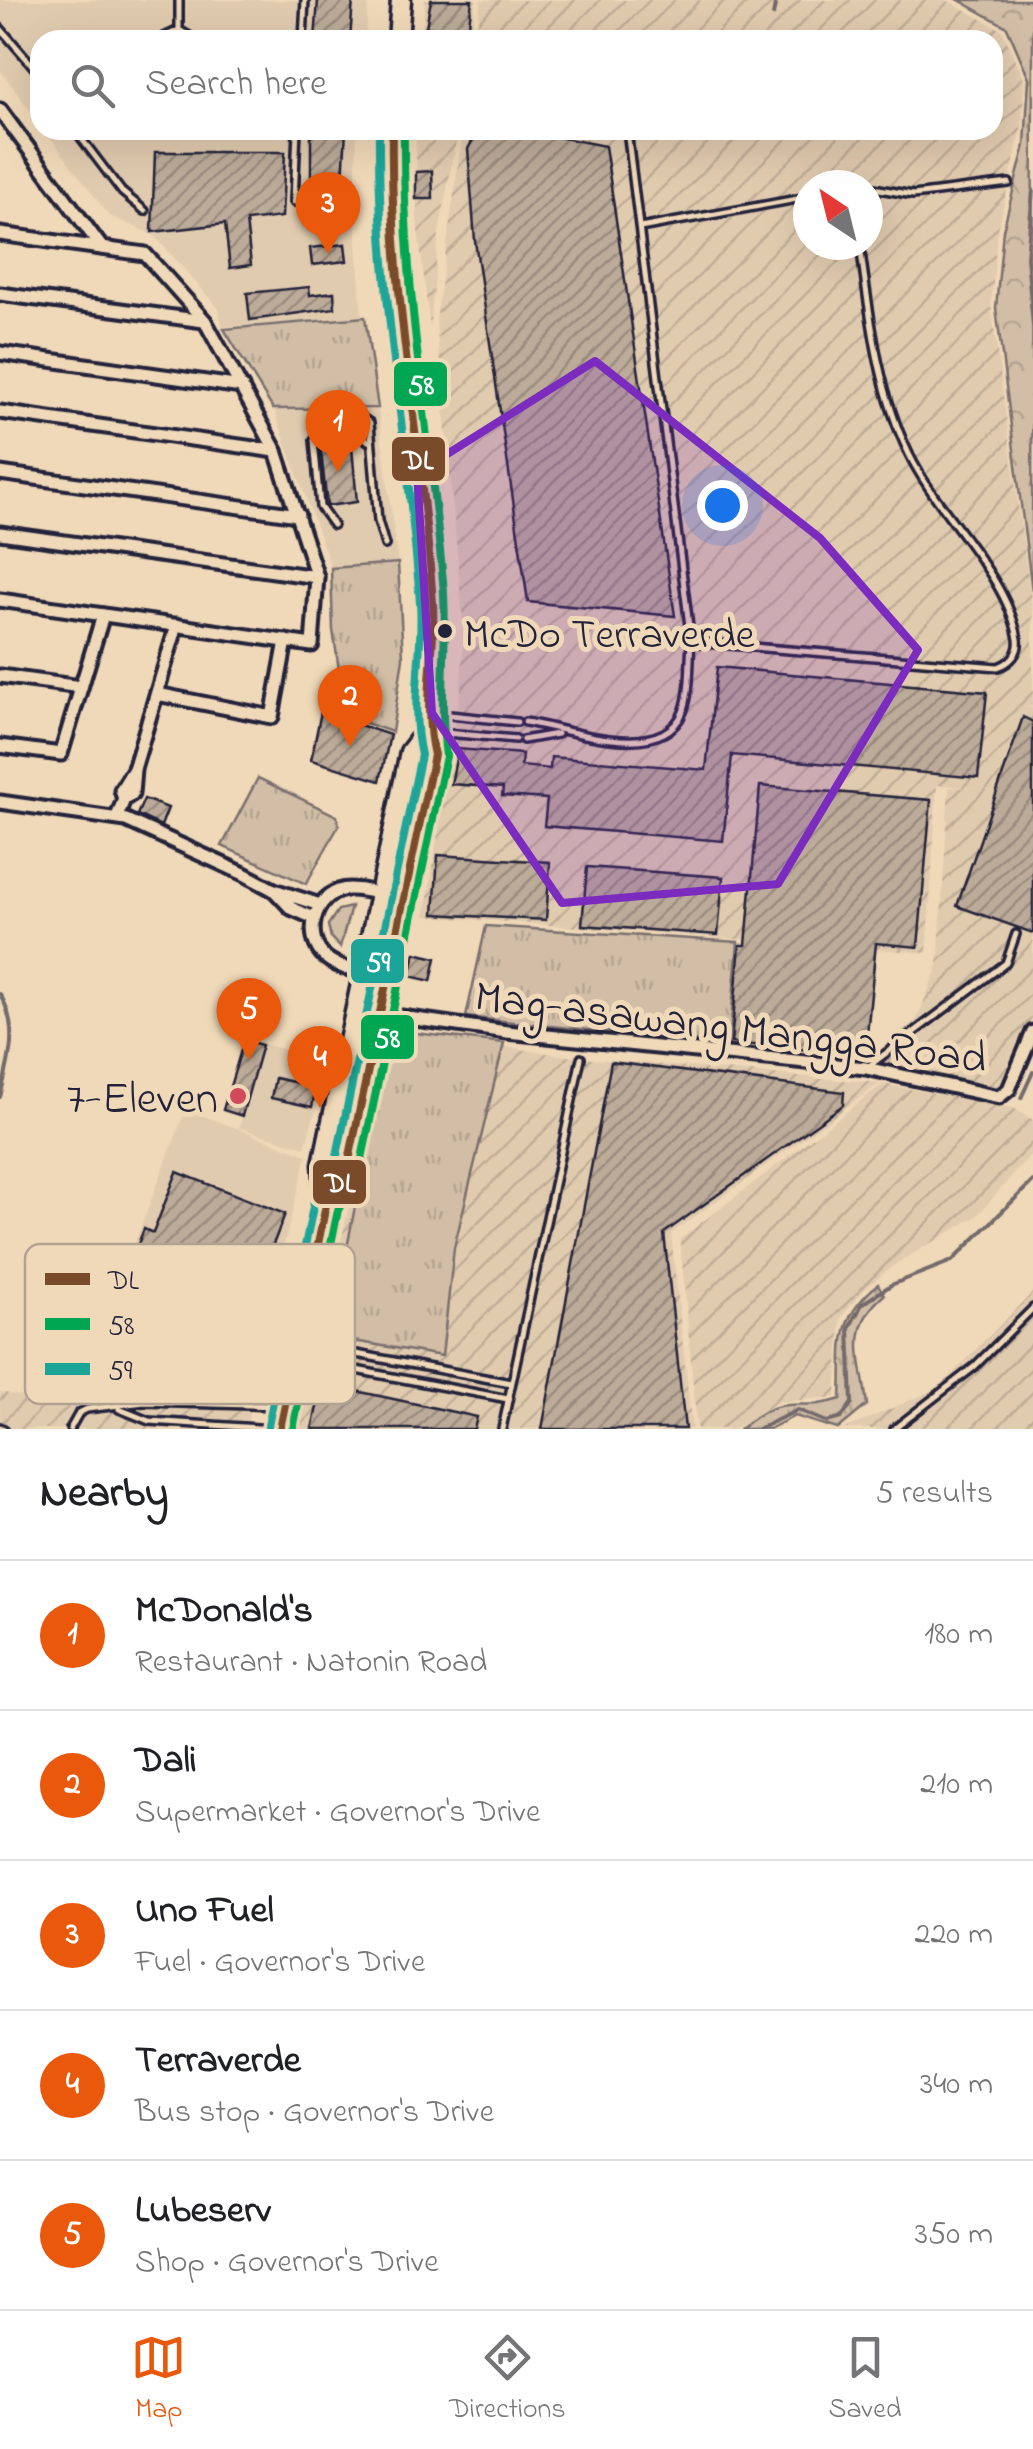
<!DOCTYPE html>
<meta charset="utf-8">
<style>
body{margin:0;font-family:"Indie Flower",sans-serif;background:#f6f6f6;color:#202124}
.compass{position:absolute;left:793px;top:170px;width:90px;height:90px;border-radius:50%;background:#fff;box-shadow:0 10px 40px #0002;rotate:325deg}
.you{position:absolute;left:722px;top:505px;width:35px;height:35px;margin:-25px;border:8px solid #fff;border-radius:50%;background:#1a73e8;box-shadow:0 0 0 15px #1a73e833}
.badge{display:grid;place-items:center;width:65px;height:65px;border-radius:50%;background:#ea580c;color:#fff;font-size:32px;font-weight:700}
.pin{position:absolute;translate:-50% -82px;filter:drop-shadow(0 2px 5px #0008)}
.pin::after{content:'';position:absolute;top:52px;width:35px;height:30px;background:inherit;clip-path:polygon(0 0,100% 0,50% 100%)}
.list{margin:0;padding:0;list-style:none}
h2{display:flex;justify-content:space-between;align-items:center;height:130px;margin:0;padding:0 40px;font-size:42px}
h2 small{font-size:32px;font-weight:400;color:#757577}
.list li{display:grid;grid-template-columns:65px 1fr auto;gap:30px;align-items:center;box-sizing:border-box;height:150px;padding:0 40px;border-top:2px solid #e0e0e0}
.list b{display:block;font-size:38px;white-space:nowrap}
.list p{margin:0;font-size:32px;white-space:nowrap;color:#757577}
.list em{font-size:32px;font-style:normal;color:#757577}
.icon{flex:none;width:55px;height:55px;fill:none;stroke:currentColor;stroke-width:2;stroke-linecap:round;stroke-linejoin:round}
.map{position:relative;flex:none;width:1033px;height:1429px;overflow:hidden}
.search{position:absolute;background:#fff;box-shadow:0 10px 40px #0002;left:30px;right:30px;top:30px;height:110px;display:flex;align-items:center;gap:25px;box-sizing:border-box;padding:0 35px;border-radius:30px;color:#757577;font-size:38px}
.sheet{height:880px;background:#fff}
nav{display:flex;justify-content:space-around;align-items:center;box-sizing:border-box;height:140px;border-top:2px solid #e0e0e0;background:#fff;font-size:28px;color:#757577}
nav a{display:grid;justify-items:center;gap:5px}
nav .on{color:#ea580c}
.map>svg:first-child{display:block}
.built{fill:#e1cbaf}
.industrial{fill:url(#industrial-furrows);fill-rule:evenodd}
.grass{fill:url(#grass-tufts);stroke:#7a7070;stroke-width:2.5}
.forest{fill:url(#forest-crowns);stroke:#7a7070;stroke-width:2.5}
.garden{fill:#d2bea6;stroke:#7a7070;stroke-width:2.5}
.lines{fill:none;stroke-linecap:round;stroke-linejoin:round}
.stream{stroke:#736a6c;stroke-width:4}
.building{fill:url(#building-hatch);stroke:#22223b;stroke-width:2.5}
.service-casing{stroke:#22223b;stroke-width:12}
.minor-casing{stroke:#22223b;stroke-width:19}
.trunk-casing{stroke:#22223b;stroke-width:25}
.service{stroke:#f0d9b8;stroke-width:5}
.minor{stroke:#f0d9b8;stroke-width:11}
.trunk{stroke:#f0d9b8;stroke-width:18}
.bus-1-casing{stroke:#f0d9b8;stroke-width:15}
.bus-2-casing{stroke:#f0d9b8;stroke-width:15}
.bus-3-casing{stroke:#f0d9b8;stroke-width:15}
.bus-1{stroke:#7a4b2a;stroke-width:8}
.bus-2{stroke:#00a651;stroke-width:8}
.bus-3{stroke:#1ba598;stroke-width:8}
.marked{fill:#7b2cbf;fill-opacity:0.2;stroke:#7b2cbf;stroke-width:8;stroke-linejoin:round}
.bus-dot{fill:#22223b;stroke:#f0d9b8;stroke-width:4}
.poi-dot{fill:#d1495b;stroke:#f0d9b8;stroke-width:4}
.labels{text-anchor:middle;stroke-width:10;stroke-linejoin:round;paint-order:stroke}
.bus-label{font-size:42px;fill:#22223b;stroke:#f0d9b8;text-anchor:start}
.street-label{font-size:45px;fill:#22223b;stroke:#f0d9b8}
.poi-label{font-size:45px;fill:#22223b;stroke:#f0d9b8;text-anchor:end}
.key{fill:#f0d9b8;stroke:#b2a292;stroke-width:2.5}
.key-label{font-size:28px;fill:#22223b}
.line-badge{stroke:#f0d9b8;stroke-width:4}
.badge-label{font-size:28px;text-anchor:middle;font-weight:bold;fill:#fff}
</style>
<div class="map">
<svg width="1033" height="1429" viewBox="0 0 1033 1429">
<defs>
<pattern id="industrial-furrows" width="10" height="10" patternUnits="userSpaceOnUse" patternTransform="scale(2.5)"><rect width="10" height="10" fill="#e1cbaf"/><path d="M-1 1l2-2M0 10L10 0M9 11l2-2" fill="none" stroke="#c1ae97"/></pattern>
<pattern id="grass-tufts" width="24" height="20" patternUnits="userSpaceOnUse" patternTransform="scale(2.5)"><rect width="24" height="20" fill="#d2bea6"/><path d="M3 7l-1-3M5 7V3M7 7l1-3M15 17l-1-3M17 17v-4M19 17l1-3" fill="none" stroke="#b4a390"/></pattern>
<pattern id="forest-crowns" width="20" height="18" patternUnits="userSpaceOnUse" patternTransform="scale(2.5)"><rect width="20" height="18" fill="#d2bea6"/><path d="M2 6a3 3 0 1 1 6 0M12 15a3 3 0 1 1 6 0" fill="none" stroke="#b4a390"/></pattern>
<pattern id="building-hatch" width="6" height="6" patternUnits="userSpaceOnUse" patternTransform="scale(2.5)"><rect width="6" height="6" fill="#bdab99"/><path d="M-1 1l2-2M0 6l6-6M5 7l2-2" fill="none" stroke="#998b7e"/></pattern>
</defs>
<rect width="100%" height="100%" fill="#f0d9b8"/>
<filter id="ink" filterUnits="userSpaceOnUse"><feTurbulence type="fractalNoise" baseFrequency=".01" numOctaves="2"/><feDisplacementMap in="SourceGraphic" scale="20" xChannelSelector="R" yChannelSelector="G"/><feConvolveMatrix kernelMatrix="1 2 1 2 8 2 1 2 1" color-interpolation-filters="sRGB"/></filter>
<g filter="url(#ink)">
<g class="built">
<path d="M0,0H369L365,40H40V123L0,70Z"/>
<path d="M45,130H357L355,210L362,317L222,327L219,309L154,235L109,216Z"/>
<path d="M378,409L398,563L331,567L274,410Z"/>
<path d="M264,1044L329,1063L305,1147L239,1128Z"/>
<path d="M186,1109L307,1155L276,1276L235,1383L81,1384Z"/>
</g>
<g class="industrial">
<path d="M425,0H476L470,40H422Z"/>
<path d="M481,0H947L1002,30L1024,79L1022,126L997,234L991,306L1033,614V707L1027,706L1033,709V1016L1002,1090L882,1067L886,1044L917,1019L938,966L949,787L975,788L937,785L927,953L425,916L461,688L464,631L436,321L463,130H993V40H475ZM808,185H868V245H808Z"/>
<path d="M416,130H458L439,233L430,329L417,221Z"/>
<path d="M388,1029L581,1058L880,1083L671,1234L692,1429H300Z"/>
<path d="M883,1084L1014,1108L1033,1120V1152L977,1216L894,1265L863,1291L841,1318L836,1397L778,1402L734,1429H697L680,1239Z"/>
<path d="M1033,1292V1429H845L940,1387Z"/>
<path d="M255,1384L246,1429H0V1392L70,1406L81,1385Z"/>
</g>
<g class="grass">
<path d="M365,317L378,408L273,409L224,329Z"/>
<path d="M398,563L403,658L392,732L346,716L333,630L331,568Z"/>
<path d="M258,778L337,816L339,825L306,884L222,846Z"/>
<path d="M486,926L738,942L729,1045L466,1017Z"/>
<path d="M389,1030L504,1043L454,1248L442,1356L348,1340L332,1326Z"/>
<path d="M878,1284L884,1295C845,1328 862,1359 867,1405L838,1429L795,1416L769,1429H740C786,1389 796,1414 841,1399C844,1346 833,1322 878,1284Z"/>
</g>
<path class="forest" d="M959,0H1033L1032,591L996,308L1003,230L1025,145L1029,78L1007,27Z"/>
<path class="garden" d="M351,907L340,947L331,938L328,925L338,910Z"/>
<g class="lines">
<g class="stream">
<path d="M773,15L776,0"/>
<path d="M1033,190L1027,257L1033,326"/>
<path d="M0,994C20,1028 9,1060 0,1097"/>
<path d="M1021,1098L1033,1072"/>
<path d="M758,1429L798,1410L827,1422L841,1418L852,1403L849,1328L862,1304L891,1285L952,1261L1033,1181"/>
</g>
</g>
<g class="building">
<path d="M318,0H353L350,40H315Z"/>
<path d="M431,0H472L468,32L426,27Z"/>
<path d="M311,130H346L343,180L346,214L311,218Z"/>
<path d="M478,130H522L605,146L675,616L528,602L475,241L468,149Z"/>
<path d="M155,152H285L282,217L246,221L251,265L230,268L225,224L152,232Z"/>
<path d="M432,171L433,199H416V172Z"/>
<path d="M345,244L347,261L312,265L310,248Z"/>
<path d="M309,287L310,295L334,292L335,308L250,320L247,293Z"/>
<path d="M351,437L357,502L327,506L320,442Z"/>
<path d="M717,667L987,692L978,778L732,755L723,841L544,826L547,799L502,796L503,788L451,784L458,749L522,754L521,766L550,769L551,757L706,770Z"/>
<path d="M321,712L390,735L380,781L311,760Z"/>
<path d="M1023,717L1033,722V933L957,906Z"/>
<path d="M760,786L931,800L918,947L876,943L865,1055L731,1043L740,945H746Z"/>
<path d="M144,799L168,808L161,826L137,815Z"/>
<path d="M438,855L550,862L546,920L434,914Z"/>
<path d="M587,867L723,877L718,935L582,925Z"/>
<path d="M415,953L436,958L431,981L410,976Z"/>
<path d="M244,1040L262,1045L242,1116L223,1110Z"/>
<path d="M611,1062L844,1092L843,1105L664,1233L685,1429H542Z"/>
<path d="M275,1078L316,1087L312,1107L271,1098Z"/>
<path d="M177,1172L285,1214L265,1265L240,1255L225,1292L247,1301L217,1377L102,1333L144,1229L153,1233Z"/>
<path d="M347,1389L477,1417L474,1429H312L319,1398Z"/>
</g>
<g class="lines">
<g class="service-casing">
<g id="service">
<path d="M0,28L40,74"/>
<path d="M179,30V0"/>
<path d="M158,40L179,30L196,40"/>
<path d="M303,40L305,0"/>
<path d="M75,130L122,192L145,211"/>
<path d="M868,187L913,195L1009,183"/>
<path d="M294,202L297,130"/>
<path d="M640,228L808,197"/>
<path d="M345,420L368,441"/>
<path d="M333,525L320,507L314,440L327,421L360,417L370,423L378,521L385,545"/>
<path d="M691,642L998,667C1010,663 1020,653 1018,639C1007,574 937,513 909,454C877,388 870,316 860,245"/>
<path d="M431,713L517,722"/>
<path d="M525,722C566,728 661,765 683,712C691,692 689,664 691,642L627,130"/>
<path d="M434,732L516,739"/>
<path d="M523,740L557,734"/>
<path d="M869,1066L1006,963L1016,934"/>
<path d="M303,1344L511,1383"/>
<path d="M298,1359L508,1399"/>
<path d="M119,1409L149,1421L274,1429"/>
<path d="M0,1427L4,1429"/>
<path d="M70,1429L79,1413L87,1409L144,1402L281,1406"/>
<path d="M502,1429L581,1058"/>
<path d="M894,1429L974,1367L1033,1308"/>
</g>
</g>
<g class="minor-casing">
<g id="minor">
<path d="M0,110L102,248"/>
<path d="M0,234L145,254L205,321L276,451L317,577L312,645L0,600"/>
<path d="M0,294L204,321"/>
<path d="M0,353L242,387"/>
<path d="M0,412L276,451"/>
<path d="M0,473L298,515"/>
<path d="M0,533L317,577"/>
<path d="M0,676L81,687"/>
<path d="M157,694L272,717L286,641"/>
<path d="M0,746L61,754L103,615"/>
<path d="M124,799L121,790L134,769"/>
<path d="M0,802L126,820L242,873L274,890L291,908L314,918"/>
<path d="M117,817L124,799L132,794L134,769L177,625"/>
<path d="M274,890L320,905"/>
<path d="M388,979C368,973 336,970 322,954C302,931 318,889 350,889C367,889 387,896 404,899"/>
<path d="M380,1014L507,1032L866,1068L999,1097L1009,1089L1033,1032"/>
</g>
</g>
<g class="trunk-casing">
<g id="trunk">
<path d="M398,40L401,0"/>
<path d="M326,1205L347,1170L434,755C419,708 437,654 433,604C421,445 384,290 392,130"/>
<path d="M280,1429L326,1205L323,1164L410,752L426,731"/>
</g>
</g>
<use href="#service" class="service"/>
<use href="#minor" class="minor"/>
<use href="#trunk" class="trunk"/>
<g class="bus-1-casing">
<path id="bus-1" d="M280,1429L326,1205L347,1170L434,755C422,704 436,654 433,603C422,444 389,290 392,130"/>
</g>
<g class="bus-2-casing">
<path id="bus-2" d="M293,1429L338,1210L359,1173L446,756C438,697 449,640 443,581C429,430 402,282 404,130"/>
</g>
<g class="bus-3-casing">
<path id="bus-3" d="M268,1426L314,1202L335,1165L421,755C409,704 424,654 420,603C409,444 377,290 379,130"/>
</g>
<use href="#bus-1" class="bus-1"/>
<use href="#bus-2" class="bus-2"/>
<use href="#bus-3" class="bus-3"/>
</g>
</g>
<path class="marked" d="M595,361L820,538L918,650L778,884L562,903L432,713L417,473Z"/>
<circle class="bus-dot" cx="445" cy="631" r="9"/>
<circle class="poi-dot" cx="238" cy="1096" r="10"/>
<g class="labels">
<g class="bus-label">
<text x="464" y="647">McDo Terraverde</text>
</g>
<g class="street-label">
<text transform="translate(731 1025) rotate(7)" y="16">Mag-asawang Mangga Road</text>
</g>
<g class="poi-label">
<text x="218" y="1112">7-Eleven</text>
</g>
</g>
<rect x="25" y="1244" width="330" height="160" rx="15" class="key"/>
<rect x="45" y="1273" width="45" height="12" fill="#7a4b2a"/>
<rect x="45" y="1318" width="45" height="12" fill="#00a651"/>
<rect x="45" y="1363" width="45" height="12" fill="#1ba598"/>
<g class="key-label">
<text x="108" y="1289">DL</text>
<text x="108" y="1334">58</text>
<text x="108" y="1379">59</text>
</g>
<g class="line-badge">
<rect x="392" y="360" width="57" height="48" rx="10" fill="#00a651"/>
<rect x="390" y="435" width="57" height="48" rx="10" fill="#7a4b2a"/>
<rect x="349" y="937" width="57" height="48" rx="10" fill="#1ba598"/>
<rect x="359" y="1013" width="57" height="48" rx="10" fill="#00a651"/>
<rect x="311" y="1158" width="57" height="48" rx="10" fill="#7a4b2a"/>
</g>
<g class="badge-label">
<text x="421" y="394">58</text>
<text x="418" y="469">DL</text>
<text x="378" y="971">59</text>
<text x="387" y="1047">58</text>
<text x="340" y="1192">DL</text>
</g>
</svg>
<svg class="compass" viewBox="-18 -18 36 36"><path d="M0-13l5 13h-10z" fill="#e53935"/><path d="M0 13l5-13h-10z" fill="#757577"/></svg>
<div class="you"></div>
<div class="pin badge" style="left:338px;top:472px">1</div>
<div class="pin badge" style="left:350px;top:747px">2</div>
<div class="pin badge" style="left:328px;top:254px">3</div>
<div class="pin badge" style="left:320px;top:1108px">4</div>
<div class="pin badge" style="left:249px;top:1060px">5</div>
<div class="search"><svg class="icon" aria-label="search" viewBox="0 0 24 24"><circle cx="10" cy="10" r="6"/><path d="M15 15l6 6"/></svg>Search here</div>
</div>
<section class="sheet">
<h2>Nearby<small>5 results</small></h2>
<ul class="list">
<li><span class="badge">1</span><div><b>McDonald's</b><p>Restaurant · Natonin Road</p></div><em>180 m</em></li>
<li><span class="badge">2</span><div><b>Dali</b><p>Supermarket · Governor's Drive</p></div><em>210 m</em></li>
<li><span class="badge">3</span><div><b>Uno Fuel</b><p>Fuel · Governor's Drive</p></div><em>220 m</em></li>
<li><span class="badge">4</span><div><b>Terraverde</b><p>Bus stop · Governor's Drive</p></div><em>340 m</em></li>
<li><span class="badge">5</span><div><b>Lubeserv</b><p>Shop · Governor's Drive</p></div><em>350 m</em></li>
</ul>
</section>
<nav>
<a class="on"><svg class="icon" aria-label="map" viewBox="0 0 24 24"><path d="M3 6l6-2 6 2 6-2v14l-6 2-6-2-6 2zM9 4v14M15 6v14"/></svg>Map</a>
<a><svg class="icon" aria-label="directions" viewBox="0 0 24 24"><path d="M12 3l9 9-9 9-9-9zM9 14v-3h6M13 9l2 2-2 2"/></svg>Directions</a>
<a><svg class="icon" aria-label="saved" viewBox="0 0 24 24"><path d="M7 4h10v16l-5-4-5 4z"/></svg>Saved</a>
</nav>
